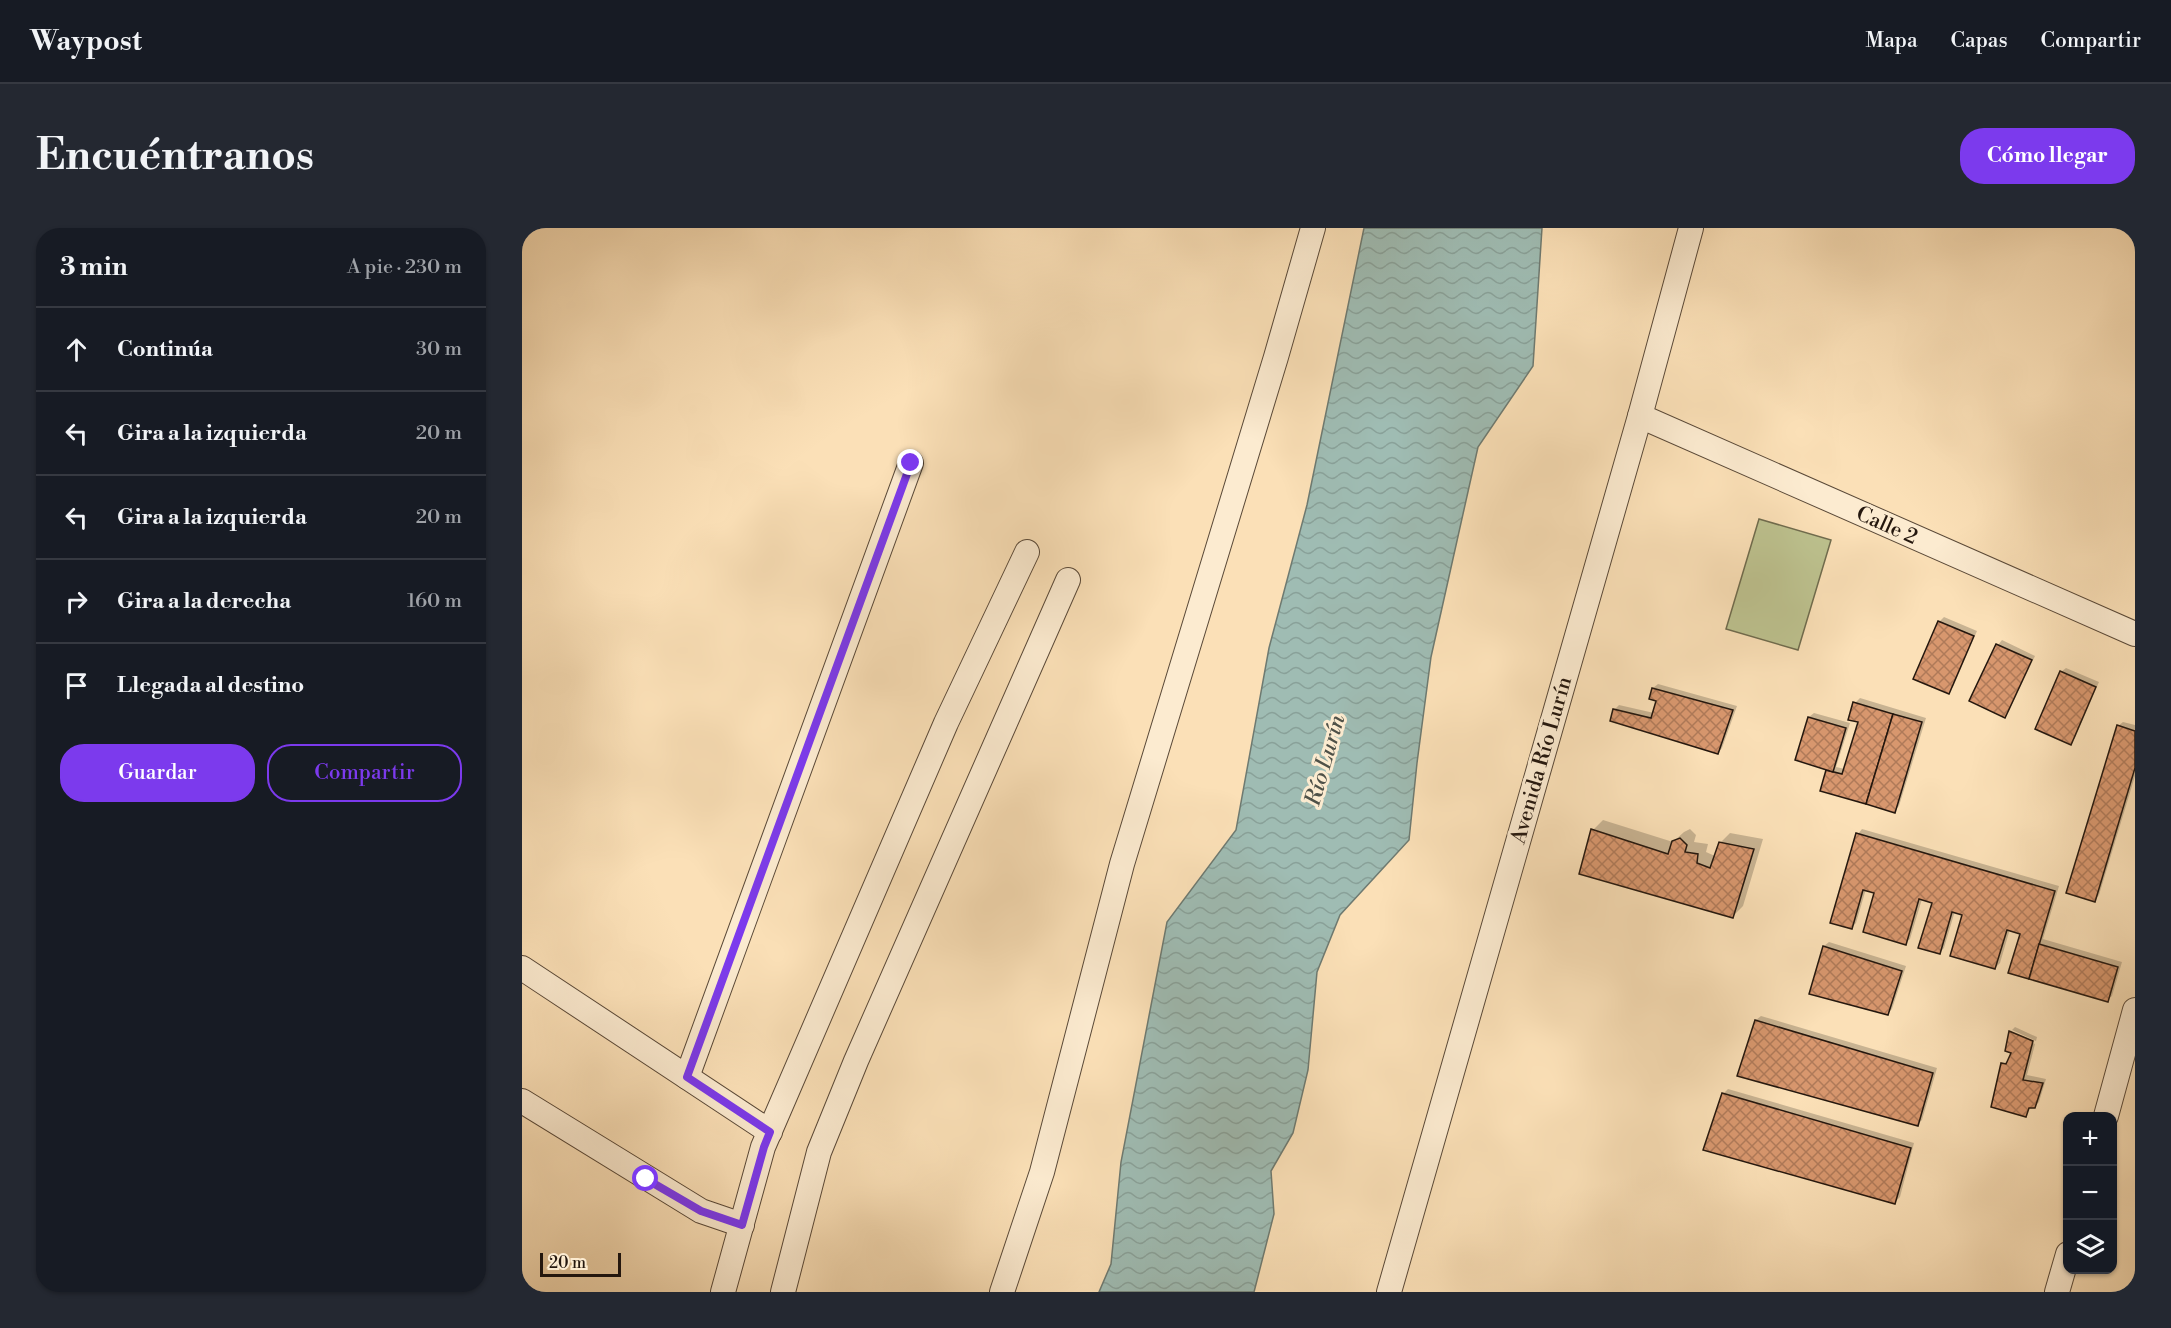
<!DOCTYPE html>
<html lang="es">
<meta charset="utf-8">
<style>
body{margin:0;font-family:"Libre Bodoni",serif;background:#242831;color:#f1f3f6}
.controls{position:absolute;right:18px;bottom:18px;display:grid;overflow:hidden;border-radius:12px;box-shadow:0 2px 4px #0004}
.controls button{width:54px;height:54px;display:grid;place-items:center;padding:0;border:0;border-bottom:2px solid #363941;background:#171b24;color:#f1f3f6;font:30px sans-serif}
.scale{position:absolute;left:18px;bottom:15px;width:81px;box-sizing:border-box;padding-left:6px;border:3px solid #24170e;border-top:0;font-size:16px;line-height:21px;white-space:nowrap;color:#24170e;-webkit-text-stroke:4px #fcebd0;paint-order:stroke}
.stop{position:absolute;width:18px;height:18px;margin:-14px;border:4px solid #7c3aed;border-radius:50%;background:#fff}
.stop.end{background:#7c3aed;border-color:#fff;box-shadow:0 2px 6px #0008}
.list{margin:0;padding:0;list-style:none}
h2{display:flex;justify-content:space-between;align-items:center;height:78px;margin:0;padding:0 24px;font-size:26px}
h2 small{font-size:20px;font-weight:400;color:#9ea1a6}
.list li{display:grid;grid-template-columns:39px 1fr auto;gap:18px;align-items:center;box-sizing:border-box;height:84px;padding:0 24px;border-top:2px solid #363941}
.list b{display:block;font-size:22px;white-space:nowrap}
.list em{font-size:20px;font-style:normal;color:#9ea1a6}
.actions{display:flex;gap:12px;padding:18px 24px}
.actions a{flex:1;padding:14px 0;border:2px solid #7c3aed;border-radius:24px;text-align:center;font-size:21px;color:#7c3aed}
.actions .main{background:#7c3aed;color:#fff}
.icon{flex:none;width:33px;height:33px;fill:none;stroke:currentColor;stroke-width:2;stroke-linecap:round;stroke-linejoin:round}
.map{position:relative;flex:none;width:1613px;height:1064px;overflow:hidden;border-radius:24px}
header{display:flex;align-items:center;gap:36px;box-sizing:border-box;height:84px;padding:0 30px;background:#171b24;border-bottom:2px solid #363941}
header strong{font-size:28px}
nav{display:flex;gap:33px;margin-inline-start:auto;font-size:21px}
.intro{display:flex;align-items:center;justify-content:space-between;box-sizing:border-box;height:144px;padding:0 36px}
h1{margin:0;font-size:42px}
.button{padding:15px 27px;border-radius:24px;background:#7c3aed;color:#fff;font-size:21px;font-weight:700}
main{display:flex;gap:36px;padding:0 36px}
aside{flex:1;background:#171b24;border-radius:24px;box-shadow:0 2px 4px #0004}
.map>svg:first-child{display:block}
.pitch{fill:#bdc28f;stroke:#706c4e;stroke-width:1.5}
.water{fill:url(#water-waves);stroke:#6e7a71;stroke-width:1.5}
.shadow{fill:#0003}
.building{fill:url(#building-cross-hatch);stroke:#24170e;stroke-width:1.5}
.lines{fill:none;stroke-linecap:round;stroke-linejoin:round}
.street-casing{stroke:#5a4938;stroke-width:26}
.street{stroke:#fcebd0;stroke-width:24}
.route{stroke:#7c3aed;stroke-width:8}
.labels{text-anchor:middle;stroke-width:6;stroke-linejoin:round;paint-order:stroke}
.street-label{font-size:21px;fill:#24170e;stroke:#fcebd0}
.water-label{font-size:22px;font-style:italic;fill:#4f5148;stroke:#fcebd0}
</style>
<header>
<strong>Waypost</strong>
<nav><a>Mapa</a><a>Capas</a><a>Compartir</a></nav>
</header>
<div class="intro"><h1>Encuéntranos</h1><a class="button">Cómo llegar</a></div>
<main>
<aside>
<h2>3 min<small>A pie · 230 m</small></h2>
<ul class="list">
<li><svg class="icon" aria-label="ahead" viewBox="0 0 24 24"><path d="M12 20V5M6 11l6-6 6 6"/></svg><div><b>Continúa</b></div><em>30 m</em></li>
<li><svg class="icon" aria-label="left" viewBox="0 0 24 24"><path d="M17 20v-9H6M10 6l-5 5 5 5"/></svg><div><b>Gira a la izquierda</b></div><em>20 m</em></li>
<li><svg class="icon" aria-label="left" viewBox="0 0 24 24"><path d="M17 20v-9H6M10 6l-5 5 5 5"/></svg><div><b>Gira a la izquierda</b></div><em>20 m</em></li>
<li><svg class="icon" aria-label="right" viewBox="0 0 24 24"><path d="M7 20v-9h11M14 6l5 5-5 5"/></svg><div><b>Gira a la derecha</b></div><em>160 m</em></li>
<li><svg class="icon" aria-label="arrive" viewBox="0 0 24 24"><path d="M6 21V4h12l-3 4 3 4H6"/></svg><div><b>Llegada al destino</b></div></li>
</ul>
<div class="actions"><a class="main">Guardar</a><a>Compartir</a></div>
</aside>
<div class="map">
<svg width="1613" height="1064" viewBox="0 0 1613 1064">
<defs>
<pattern id="water-waves" width="16" height="10" patternUnits="userSpaceOnUse" patternTransform="scale(1.5)"><rect width="16" height="10" fill="#9fbcb3"/><path d="M0 5q4-4 8 0t8 0" fill="none" stroke="#89a199"/></pattern>
<pattern id="building-cross-hatch" width="8" height="8" patternUnits="userSpaceOnUse" patternTransform="scale(1.5)"><rect width="8" height="8" fill="#d8976e"/><path d="M0 0l8 8M0 8l8-8" fill="none" stroke="#af7a59"/></pattern>
</defs>
<rect width="100%" height="100%" fill="#fbe0b7"/>
<filter id="stains"><feTurbulence type="fractalNoise" baseFrequency=".00333" numOctaves="4"/><feColorMatrix values="0 0 0 0 .2 0 0 0 0 .09 0 0 0 0 .02 0 0 0 .5 -.17"/></filter>
<radialGradient id="worn" r=".72"><stop offset=".6" stop-color="#630" stop-opacity="0"/><stop offset="1" stop-color="#630" stop-opacity=".3"/></radialGradient>
<path class="pitch" d="M1237,291L1309,312L1276,422L1204,401Z"/>
<path class="water" d="M842,0H1020L1011,138L956,219L909,429L895,535L887,612L818,687L795,744L786,842L771,905L749,943L752,986L732,1064H577L589,1036L599,934L645,694L714,602L747,420L785,277Z"/>
<g class="shadow">
<path d="M1422,389L1455,403L1431,459L1426,464L1417,394Z"/>
<path d="M1480,412L1513,428L1487,483L1483,488L1476,417Z"/>
<path d="M1544,440L1577,454L1553,510L1549,515L1539,444Z"/>
<path d="M1136,456L1215,478L1200,520L1196,525L1092,482L1097,477L1132,485L1136,472L1131,460Z"/>
<path d="M1338,470L1404,490L1377,578L1372,583L1300,562L1306,541L1287,489L1292,485L1328,495L1314,539L1323,541L1337,493L1333,475Z"/>
<path d="M1601,494L1613,497V548L1577,667L1573,672L1596,498Z"/>
<path d="M1081,592L1151,614L1162,604L1168,601L1174,607L1172,614L1186,616L1184,624L1193,628L1198,615L1208,605L1241,611L1221,678L1211,688L1071,602Z"/>
<path d="M1340,601L1537,658L1521,711L1600,734L1590,768L1585,772L1500,705L1488,701L1478,735L1473,740L1442,686L1433,683L1422,720L1417,725L1412,674L1400,671L1388,711L1383,715L1354,664L1344,661L1334,695L1329,700L1336,606Z"/>
<path d="M1307,714L1384,738L1370,781L1365,786L1302,718Z"/>
<path d="M1239,788L1415,840L1400,892L1395,897L1234,792Z"/>
<path d="M1493,799L1515,809L1514,813L1490,802Z"/>
<path d="M1490,802V805L1513,816L1505,847L1524,851L1517,874L1513,878H1509L1503,887L1481,836L1487,832L1491,824L1484,822Z"/>
<path d="M1206,861L1392,915L1378,969L1373,974L1201,866Z"/>
</g>
<g class="building">
<path d="M1416,393L1452,408L1427,466L1391,451Z"/>
<path d="M1474,416L1510,432L1483,490L1447,473Z"/>
<path d="M1538,443L1574,459L1549,517L1513,501Z"/>
<path d="M1130,460L1211,482L1196,526L1088,493L1091,481L1129,490L1134,473L1127,471Z"/>
<path d="M1331,474L1371,486L1344,576L1298,563L1304,542L1320,546L1336,494L1326,492Z"/>
<path d="M1371,486L1400,494L1373,585L1344,576Z"/>
<path d="M1286,489L1324,500L1311,544L1273,532Z"/>
<path d="M1595,497L1613,503V540L1573,674L1544,665Z"/>
<path d="M1069,601L1146,626L1150,613L1158,610L1165,617L1163,624L1176,626L1175,635L1188,640L1197,614L1232,621L1211,690L1057,646Z"/>
<path d="M1334,605L1533,663L1507,751L1486,745L1498,706L1485,702L1473,741L1428,728L1440,687L1430,684L1418,726L1396,720L1410,675L1397,671L1384,717L1341,704L1352,665L1341,662L1330,701L1308,695Z"/>
<path d="M1517,716L1596,739L1586,774L1507,751Z"/>
<path d="M1301,718L1380,743L1366,787L1287,766Z"/>
<path d="M1233,792L1411,845L1396,898L1215,848Z"/>
<path d="M1487,803L1511,813L1501,852L1521,855L1513,880H1507L1504,889L1469,879L1479,835L1484,836L1489,825L1483,823Z"/>
<path d="M1200,865L1389,920L1373,976L1181,922Z"/>
</g>
<g class="lines">
<g class="street-casing">
<g id="street">
<path d="M1118,188L1613,406"/>
<path d="M0,740L248,904"/>
<path d="M165,849L389,235"/>
<path d="M0,873L179,983L220,997"/>
<path d="M1584,888L1613,782"/>
<path d="M201,1064L241,919L424,495L505,324"/>
<path d="M261,1064L297,924L334,833L546,352"/>
<path d="M480,1064L520,944L600,636L754,129L791,0"/>
<path d="M867,1064L1118,188L1169,0"/>
<path d="M1535,1064L1546,1026"/>
</g>
</g>
<use href="#street" class="street"/>
</g>
<g class="lines">
<path class="route" d="M124,951L179,983L220,997L242,919L248,904L165,849L389,235"/>
</g>
<g class="labels">
<g class="street-label">
<text transform="translate(1365 297) rotate(24)" y="7">Calle 2</text>
<text transform="translate(1019 532) rotate(-74)" y="7">Avenida Río Lurín</text>
</g>
<g class="water-label">
<text transform="translate(802 532) rotate(-74)" y="8">Río Lurín</text>
</g>
</g>
<rect width="100%" height="100%" filter="url(#stains)"/>
<rect width="100%" height="100%" fill="url(#worn)"/>
</svg>
<div class="controls">
<button>+</button>
<button>−</button>
<button><svg class="icon" aria-label="layers" viewBox="0 0 24 24"><path d="M12 4l9 5-9 5-9-5zM3 14l9 5 9-5"/></svg></button>
</div>
<div class="scale">20 m</div>
<div class="stop" style="left:124px;top:951px"></div>
<div class="stop end" style="left:389px;top:235px"></div>
</div>
</main>
